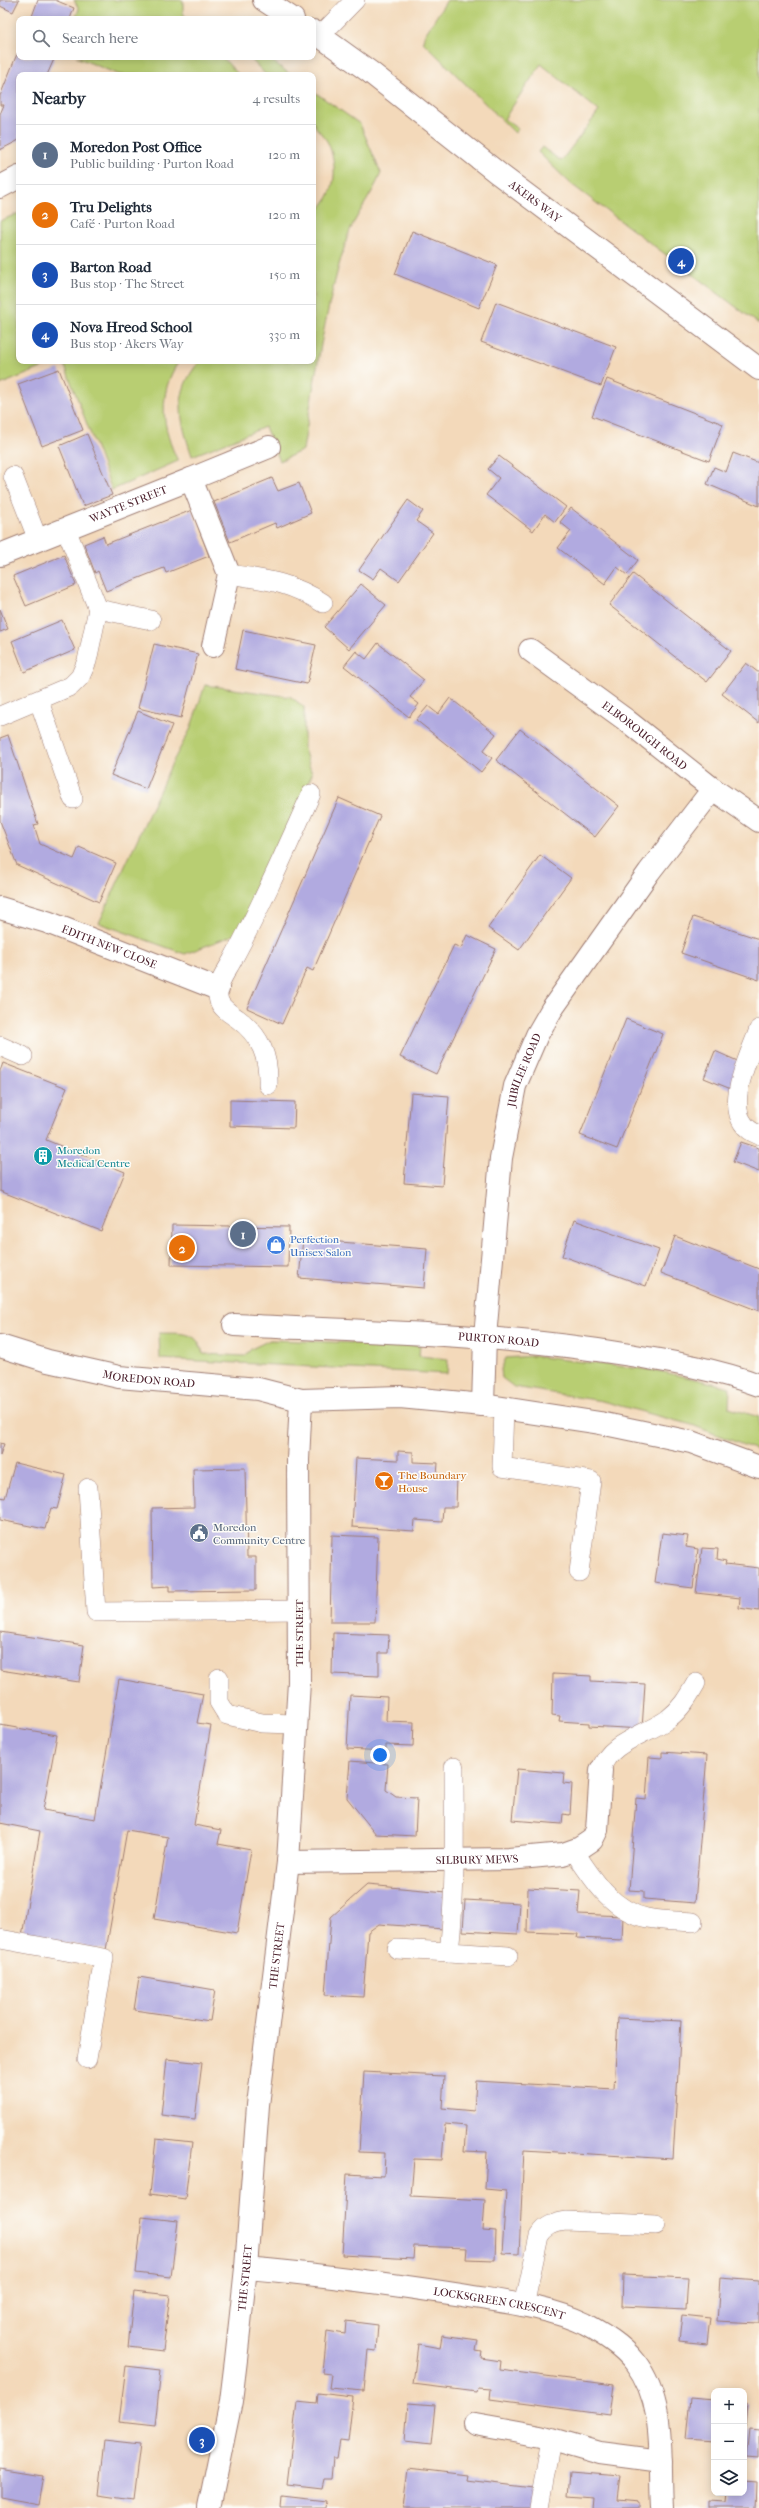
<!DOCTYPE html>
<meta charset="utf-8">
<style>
body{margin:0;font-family:"IM FELL French Canon",serif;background:#f2f2f3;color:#1f2937}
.controls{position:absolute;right:12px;bottom:12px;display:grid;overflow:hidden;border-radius:8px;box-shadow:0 2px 10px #0003}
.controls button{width:36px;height:36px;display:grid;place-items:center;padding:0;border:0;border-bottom:1px solid #e0e1e3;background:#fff;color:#1f2937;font:20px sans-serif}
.you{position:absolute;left:380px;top:1755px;width:14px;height:14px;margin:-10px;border:3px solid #fff;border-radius:50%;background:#1a73e8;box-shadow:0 0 0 6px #1a73e833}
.badge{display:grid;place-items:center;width:26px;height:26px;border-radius:50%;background:#b45309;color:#fff;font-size:13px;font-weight:700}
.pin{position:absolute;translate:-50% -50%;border:2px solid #fff;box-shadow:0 1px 4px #0006}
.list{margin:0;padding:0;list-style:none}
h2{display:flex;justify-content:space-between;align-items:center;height:52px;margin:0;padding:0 16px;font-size:17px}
h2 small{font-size:13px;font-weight:400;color:#747a83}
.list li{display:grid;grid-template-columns:26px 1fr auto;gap:12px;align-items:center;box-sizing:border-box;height:60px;padding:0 16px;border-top:1px solid #e0e1e3}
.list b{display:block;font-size:15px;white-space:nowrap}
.list p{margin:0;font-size:13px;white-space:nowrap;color:#747a83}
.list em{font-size:13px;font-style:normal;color:#747a83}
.icon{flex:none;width:22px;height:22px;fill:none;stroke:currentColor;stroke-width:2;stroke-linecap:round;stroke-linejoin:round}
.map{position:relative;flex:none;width:759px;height:2508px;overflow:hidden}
.search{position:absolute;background:#fff;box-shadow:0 2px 10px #0003;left:16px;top:16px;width:300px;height:44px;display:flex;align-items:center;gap:10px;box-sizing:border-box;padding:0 14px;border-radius:8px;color:#747a83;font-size:15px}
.panel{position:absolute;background:#fff;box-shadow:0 2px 10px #0003;left:16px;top:72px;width:300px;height:292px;border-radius:8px}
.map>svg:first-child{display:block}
.green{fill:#b8ce72;stroke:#81764e}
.building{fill:#b1aae0}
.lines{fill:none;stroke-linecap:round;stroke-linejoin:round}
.lane-casing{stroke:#9e7c72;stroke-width:20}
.street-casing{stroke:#9e7c72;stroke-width:24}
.secondary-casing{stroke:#9e7c72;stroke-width:24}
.lane{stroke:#fff;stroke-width:19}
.street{stroke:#fff;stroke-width:22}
.secondary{stroke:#fff;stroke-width:22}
.labels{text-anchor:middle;stroke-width:3;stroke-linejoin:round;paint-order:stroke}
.street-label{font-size:11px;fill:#4a1f2b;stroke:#fdfcf7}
.culture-label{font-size:11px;fill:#0d838f;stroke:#fdfcf7;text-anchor:start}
.shop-label{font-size:11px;fill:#366cbe;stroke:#fdfcf7;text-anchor:start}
.food-label{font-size:11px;fill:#c56008;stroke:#fdfcf7;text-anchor:start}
.service-label{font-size:11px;fill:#4e5e75;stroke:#fdfcf7;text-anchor:start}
</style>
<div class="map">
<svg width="759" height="2508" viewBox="0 0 759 2508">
<rect width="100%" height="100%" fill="#fdfcf7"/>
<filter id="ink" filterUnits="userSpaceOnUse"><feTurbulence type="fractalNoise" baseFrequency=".025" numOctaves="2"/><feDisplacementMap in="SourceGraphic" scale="8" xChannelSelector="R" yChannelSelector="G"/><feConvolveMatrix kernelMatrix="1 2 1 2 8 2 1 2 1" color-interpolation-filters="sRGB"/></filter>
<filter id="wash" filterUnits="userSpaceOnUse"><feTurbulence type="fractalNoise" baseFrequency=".012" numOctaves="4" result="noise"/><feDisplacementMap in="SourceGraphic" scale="16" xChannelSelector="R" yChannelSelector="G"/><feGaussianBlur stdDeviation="0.9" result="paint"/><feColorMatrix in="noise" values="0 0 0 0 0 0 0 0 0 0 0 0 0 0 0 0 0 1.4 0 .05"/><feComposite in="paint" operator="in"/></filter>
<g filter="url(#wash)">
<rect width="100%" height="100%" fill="#f3d9ba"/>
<g class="green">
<path d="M74,0H183V13L187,19H75L79,9Z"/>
<path d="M447,0H759V324L571,184L538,152L542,147L561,161L599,111L541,64L504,119L518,129L515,133L423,42L424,36Z"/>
<path d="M76,57H222L239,75H120Z"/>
<path d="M249,57H267L291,75H266Z"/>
<path d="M313,91L360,124L381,173C372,196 354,217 347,238C325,307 315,379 303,450L280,461L265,427L192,456C180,420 172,393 200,361H313V215C335,197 339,171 329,145C326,137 316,130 313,122C310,114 313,100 313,91Z"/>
<path d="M19,213V361H58L0,385V221Z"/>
<path d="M63,361H179C157,393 162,429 178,461L112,490Z"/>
<path d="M205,685L291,697L304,707V749L312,774L271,875L236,934L185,954L99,923L172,763L190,730Z"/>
<path d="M159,1333C179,1334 198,1329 203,1354L245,1356L251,1349L270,1340L420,1345L419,1356L448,1359L447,1374L160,1359Z"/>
<path d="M532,1356L659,1371L730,1387L729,1408L759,1417V1451L692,1425L602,1401L514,1387L502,1378L501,1369L506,1358Z"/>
</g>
<g id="blocks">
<g class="building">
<path d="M0,0H19L13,12L0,6Z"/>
<path d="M38,0H55L74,8L70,19H31Z"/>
<path d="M19,49V57H55L47,75H19V140L0,150V114L4,105H0V96Z"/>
<path d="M412,231L497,265L479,308L395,274Z"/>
<path d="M496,302L616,347L601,386L481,342Z"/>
<path d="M59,369L83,430L42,446L18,384Z"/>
<path d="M607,379L723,424L709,461L592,416Z"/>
<path d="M87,434L112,495L83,506L59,446Z"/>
<path d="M733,453L759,463V506L707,484L714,467L726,472Z"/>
<path d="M499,456L566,507L555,522L545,514L533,531L486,495L499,478L488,469Z"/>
<path d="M272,478L278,491L299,483L311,513L277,528L275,523L230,542L214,502Z"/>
<path d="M408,500L423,511L416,521L433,533L399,581L381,568L373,579L359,570Z"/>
<path d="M571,508L638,560L627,575L617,567L605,584L558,548L571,531L560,522Z"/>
<path d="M192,510L209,556L166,573L164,568L106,591L98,571L95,573L84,544L103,536L106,544Z"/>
<path d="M64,555L76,585L26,606L13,576Z"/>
<path d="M633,574L731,651L707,682L609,605Z"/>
<path d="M361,584L386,605L349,649L324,627Z"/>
<path d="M0,609L8,629L0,632Z"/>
<path d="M62,620L75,650L24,672L12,641Z"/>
<path d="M243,630L316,645L307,684L235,669Z"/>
<path d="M378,643L424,680L410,697L419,704L409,717L344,666L356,651L366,659Z"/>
<path d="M154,644L198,654L181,718L138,708Z"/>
<path d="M746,663L759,673V723L722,694Z"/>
<path d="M450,698L496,734L483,751L492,758L481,772L416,720L428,706L438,714Z"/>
<path d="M138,711L172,725L146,789L111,775Z"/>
<path d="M520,729L619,806L595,837L496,760Z"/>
<path d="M8,735L38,824L34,825L40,844L74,859L79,847L116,863L99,902L17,865L0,821V738Z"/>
<path d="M339,798L380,816L313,971L307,968L282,1024L247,1008Z"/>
<path d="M540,855L571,878L519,950L488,928Z"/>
<path d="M693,917L759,939V980L681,953Z"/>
<path d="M467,935L496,949L436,1074L400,1057L454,945L461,948Z"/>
<path d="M626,1019L663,1034L617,1149L580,1135Z"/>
<path d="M715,1051L742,1063L731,1089L704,1078Z"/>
<path d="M3,1063L67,1088L46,1140L125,1172L101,1231L0,1191V1071Z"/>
<path d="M411,1093L449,1096L442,1186L404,1183Z"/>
<path d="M230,1100L295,1102L294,1128L230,1126Z"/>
<path d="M741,1142L759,1148V1172L733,1162Z"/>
<path d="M574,1220L659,1250L646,1286L562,1256Z"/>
<path d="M172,1225L289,1227L288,1267L171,1265Z"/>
<path d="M675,1236L759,1269V1311L661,1273Z"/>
<path d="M303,1239L427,1249L424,1288L299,1278Z"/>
<path d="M0,1443L4,1444L0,1455Z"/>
<path d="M398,1451L413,1452V1462L438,1463L437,1476L457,1477L456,1507H443L442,1522L415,1520L414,1531L352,1527L356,1458L398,1460Z"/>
<path d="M15,1463L66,1475L57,1509L51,1508L45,1529L0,1520V1497L5,1498Z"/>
<path d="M245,1468L247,1557H256V1590L170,1591V1586L153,1587L152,1508L194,1507L193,1469Z"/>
<path d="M662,1533L688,1536L686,1547L698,1549L693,1588L655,1583Z"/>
<path d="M332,1535L378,1537L375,1622H330Z"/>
<path d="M702,1548L718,1549L717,1559L726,1561L725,1564L759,1568V1611L739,1608L740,1598L696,1593Z"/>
<path d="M0,1632L84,1645L79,1682L0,1670Z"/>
<path d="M333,1633L389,1635L388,1653H379V1676L332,1674Z"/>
<path d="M553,1674L591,1676V1681L645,1684L642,1729L589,1726V1723L559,1721L560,1716L552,1715Z"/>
<path d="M119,1679L203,1694L197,1723L211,1725L194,1825L221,1830L218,1844L251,1850L237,1933L154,1919L168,1837L127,1830L106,1950L22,1936L40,1831L0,1823V1725L57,1735L43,1810L95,1819Z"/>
<path d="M350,1695L387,1697L386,1721L414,1722L413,1746L386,1745V1751L347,1749Z"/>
<path d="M662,1752L707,1755L695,1903L644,1899V1891L629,1890L636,1798L646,1799L649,1757L662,1758Z"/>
<path d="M350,1761L388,1764L386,1790L396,1797L417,1798L415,1836L376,1834L347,1798Z"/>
<path d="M517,1769L564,1773L563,1783L572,1784L570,1815L563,1814L562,1824L512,1820Z"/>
<path d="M367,1885L446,1892L443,1929L379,1924L368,1932L363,1997L325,1995L331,1917Z"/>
<path d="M528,1888L580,1891L578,1914L623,1916L622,1940L577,1938L578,1934L527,1932Z"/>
<path d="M465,1900L520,1903L518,1934L463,1931Z"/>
<path d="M139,1977L215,1990L210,2021L134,2010Z"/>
<path d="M618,2018L681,2021L673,2159L524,2150L519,2254L502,2253L506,2191L485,2189L487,2152L464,2151L466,2126L445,2124L442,2160L414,2159L411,2196L485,2200L483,2230L496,2231L495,2260L466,2259L467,2248L414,2246L413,2259L342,2255L347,2174L384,2176L385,2153L359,2152L364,2072L444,2076L442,2108L474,2111L476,2081L614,2089Z"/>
<path d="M167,2059L202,2063L195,2119L161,2115Z"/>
<path d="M156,2139L192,2143L185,2199L150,2194Z"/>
<path d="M142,2217L178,2221L171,2277L136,2273Z"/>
<path d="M623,2275L688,2278L686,2309L622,2306Z"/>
<path d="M720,2278L759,2281V2323L717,2321Z"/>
<path d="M134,2291L170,2295L163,2351L128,2347Z"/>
<path d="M682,2315L710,2318L707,2344L679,2341Z"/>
<path d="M346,2321L378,2325L376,2351L368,2350L364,2391L329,2388L331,2374L323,2373L327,2331L345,2334Z"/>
<path d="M442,2335L478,2340L476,2351L482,2352L481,2358L501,2361L500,2370L614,2385L610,2415L490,2399L491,2389L478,2388L477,2392L413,2384L418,2344L440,2348Z"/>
<path d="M126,2366L161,2370L155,2426L119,2422Z"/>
<path d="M318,2393L353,2397L348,2442L340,2441L337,2458H333L331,2479H324L322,2488L287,2484L297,2402L317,2404Z"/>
<path d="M690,2398L714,2400V2441L686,2439Z"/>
<path d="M408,2403L435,2405L431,2445L405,2442Z"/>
<path d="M744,2403H747L745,2427L744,2426Z"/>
<path d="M749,2429L759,2430V2459L746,2458Z"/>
<path d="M104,2440L140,2444L133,2500L98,2495Z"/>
<path d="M408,2468L467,2475L466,2480L534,2488L532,2508H403Z"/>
<path d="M0,2469L43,2476L38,2505L0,2498Z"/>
<path d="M570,2472L620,2476L617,2500L639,2502V2508H592L593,2497L568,2495Z"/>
<path d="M744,2481L757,2482L756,2508H710V2502L726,2503L727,2493H744Z"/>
<path d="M282,2496L326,2501L325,2508H281Z"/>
</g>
</g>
</g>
<g filter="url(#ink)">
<use href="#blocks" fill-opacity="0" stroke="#9e7c72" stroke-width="1"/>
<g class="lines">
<g class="lane-casing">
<g id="lane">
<path d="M320,36L355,0"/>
<path d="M13,476L38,540"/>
<path d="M229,574C267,580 290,582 323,603"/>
<path d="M98,609L151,620"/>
<path d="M39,701L73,799"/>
<path d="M0,716L71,686L80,677L87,661L98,609L66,529"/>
<path d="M759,1029C749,1058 716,1119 759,1135"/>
<path d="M0,1046L23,1056"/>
<path d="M268,1085C269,1057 261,1036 238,1019C231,1014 222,1009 219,1001C214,986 227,971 233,959C262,905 286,850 311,794"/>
<path d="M504,1408L502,1467L591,1481L579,1572"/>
<path d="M88,1488L96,1612L300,1610"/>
<path d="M219,1678V1702L227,1715L262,1723L296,1724"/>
<path d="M454,1767C454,1829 456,1891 449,1952L508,1956"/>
<path d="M601,1770C608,1742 646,1735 668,1719C681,1709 688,1697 696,1683"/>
<path d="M574,1851C592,1878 612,1911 647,1918C662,1921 678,1921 693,1922"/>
<path d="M0,1939L104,1958L87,2059"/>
<path d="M397,1949L449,1952"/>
<path d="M524,2306L539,2236C546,2225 554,2223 566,2221L656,2225"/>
<path d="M539,2508L551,2439"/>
</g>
</g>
<g class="street-casing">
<g id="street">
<path d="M0,187L19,177"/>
<path d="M191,479L269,447"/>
<path id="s1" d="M0,555L191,479L229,574L213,646"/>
<path id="s2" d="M530,650L626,720L713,789L759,821"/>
<path id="s3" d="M0,908L47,922L218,989"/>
<path id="s4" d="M234,1325C366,1332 499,1333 630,1355C673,1362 718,1370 759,1385"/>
<path id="s5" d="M483,1405L485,1337L501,1158L515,1086L537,1035L552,1009L649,872L713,789"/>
<path id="s6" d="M288,1862L509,1859L563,1854L580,1848L592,1840L597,1830L601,1770"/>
<path id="s7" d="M246,2268C319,2274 390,2284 462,2295C502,2302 547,2306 585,2324C603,2334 622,2345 635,2362C667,2404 659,2459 662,2508"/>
<path d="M475,2424L541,2436L600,2453L661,2461"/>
</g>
</g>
<g class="secondary-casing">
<g id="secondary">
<path d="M264,0L293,19"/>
<path id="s8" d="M313,31L370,72L499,174L759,369"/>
<path id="s9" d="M0,1346L48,1361L119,1377L258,1389L301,1400L400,1397L483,1405L600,1423L691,1442L759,1467"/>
<path id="s10" d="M209,2508L231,2401L236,2360L246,2268L258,2105L288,1862L299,1682L298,1460L301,1400"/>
</g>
</g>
<use href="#lane" class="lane"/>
<use href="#street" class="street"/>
<use href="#secondary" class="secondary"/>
</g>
</g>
<defs>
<g id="building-disc" transform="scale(1)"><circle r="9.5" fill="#0f9aa8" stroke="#fdfcf7"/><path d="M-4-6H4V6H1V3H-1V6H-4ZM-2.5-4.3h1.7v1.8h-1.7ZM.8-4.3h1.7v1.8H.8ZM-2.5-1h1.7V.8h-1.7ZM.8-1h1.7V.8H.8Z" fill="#fff"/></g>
<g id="shop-disc" transform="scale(1)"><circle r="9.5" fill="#3f7fe0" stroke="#fdfcf7"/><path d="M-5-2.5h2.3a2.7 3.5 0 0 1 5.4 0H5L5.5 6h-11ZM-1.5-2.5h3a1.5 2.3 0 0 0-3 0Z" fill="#fff"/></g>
<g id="bar-disc" transform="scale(1)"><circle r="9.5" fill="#e8710a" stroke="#fdfcf7"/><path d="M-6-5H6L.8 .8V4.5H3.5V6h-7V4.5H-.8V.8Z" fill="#fff"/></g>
<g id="civic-disc" transform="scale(1)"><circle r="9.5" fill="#5c6f8a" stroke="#fdfcf7"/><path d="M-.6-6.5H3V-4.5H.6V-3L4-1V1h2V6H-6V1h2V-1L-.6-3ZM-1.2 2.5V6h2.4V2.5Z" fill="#fff"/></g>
</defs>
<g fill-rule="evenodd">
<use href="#building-disc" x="43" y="1156"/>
<use href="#shop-disc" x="276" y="1245"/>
<use href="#bar-disc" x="384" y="1481"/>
<use href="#civic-disc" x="199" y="1533"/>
</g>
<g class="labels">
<g class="street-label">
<text dy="4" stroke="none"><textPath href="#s8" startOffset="280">AKERS WAY</textPath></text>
<text dy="4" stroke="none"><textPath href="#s1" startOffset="138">WAYTE STREET</textPath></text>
<text dy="4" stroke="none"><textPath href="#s2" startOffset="143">ELBOROUGH ROAD</textPath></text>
<text dy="4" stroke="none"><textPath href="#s3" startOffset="116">EDITH NEW CLOSE</textPath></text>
<text dy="4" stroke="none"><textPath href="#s5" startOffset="339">JUBILEE ROAD</textPath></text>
<text dy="4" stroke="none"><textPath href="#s4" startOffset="265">PURTON ROAD</textPath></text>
<text dy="4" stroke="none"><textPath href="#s9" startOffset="153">MOREDON ROAD</textPath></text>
<text transform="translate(299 1633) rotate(-90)" y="4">THE STREET</text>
<text dy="4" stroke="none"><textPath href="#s6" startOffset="189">SILBURY MEWS</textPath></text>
<text dy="4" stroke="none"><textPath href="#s10" startOffset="557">THE STREET</textPath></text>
<text dy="4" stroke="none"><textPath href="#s10" startOffset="233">THE STREET</textPath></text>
<text dy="4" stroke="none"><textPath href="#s7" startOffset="256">LOCKSGREEN CRESCENT</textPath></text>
</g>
<g class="culture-label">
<text x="57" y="1154">Moredon<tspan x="57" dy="13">Medical Centre</tspan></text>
</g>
<g class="shop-label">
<text x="290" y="1243">Perfection<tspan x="290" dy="13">Unisex Salon</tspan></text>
</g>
<g class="food-label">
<text x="398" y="1479">The Boundary<tspan x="398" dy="13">House</tspan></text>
</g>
<g class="service-label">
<text x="213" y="1531">Moredon<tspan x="213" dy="13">Community Centre</tspan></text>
</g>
</g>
</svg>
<div class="controls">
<button>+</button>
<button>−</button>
<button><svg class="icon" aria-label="layers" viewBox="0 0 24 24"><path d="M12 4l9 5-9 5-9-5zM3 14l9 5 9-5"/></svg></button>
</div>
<div class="you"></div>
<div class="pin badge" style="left:243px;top:1234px;background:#5c6f8a">1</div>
<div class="pin badge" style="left:182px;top:1248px;background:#e8710a">2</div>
<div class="pin badge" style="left:202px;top:2440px;background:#1a4fb4">3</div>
<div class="pin badge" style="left:681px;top:261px;background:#1a4fb4">4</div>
<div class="search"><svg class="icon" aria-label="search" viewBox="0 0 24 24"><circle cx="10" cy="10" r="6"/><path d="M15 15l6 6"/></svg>Search here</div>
<section class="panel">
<h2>Nearby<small>4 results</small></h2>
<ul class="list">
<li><span class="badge" style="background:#5c6f8a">1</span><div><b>Moredon Post Office</b><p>Public building · Purton Road</p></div><em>120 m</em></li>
<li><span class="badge" style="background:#e8710a">2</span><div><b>Tru Delights</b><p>Café · Purton Road</p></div><em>120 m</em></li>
<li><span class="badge" style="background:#1a4fb4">3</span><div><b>Barton Road</b><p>Bus stop · The Street</p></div><em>150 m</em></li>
<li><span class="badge" style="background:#1a4fb4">4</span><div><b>Nova Hreod School</b><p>Bus stop · Akers Way</p></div><em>330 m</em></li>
</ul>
</section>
</div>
